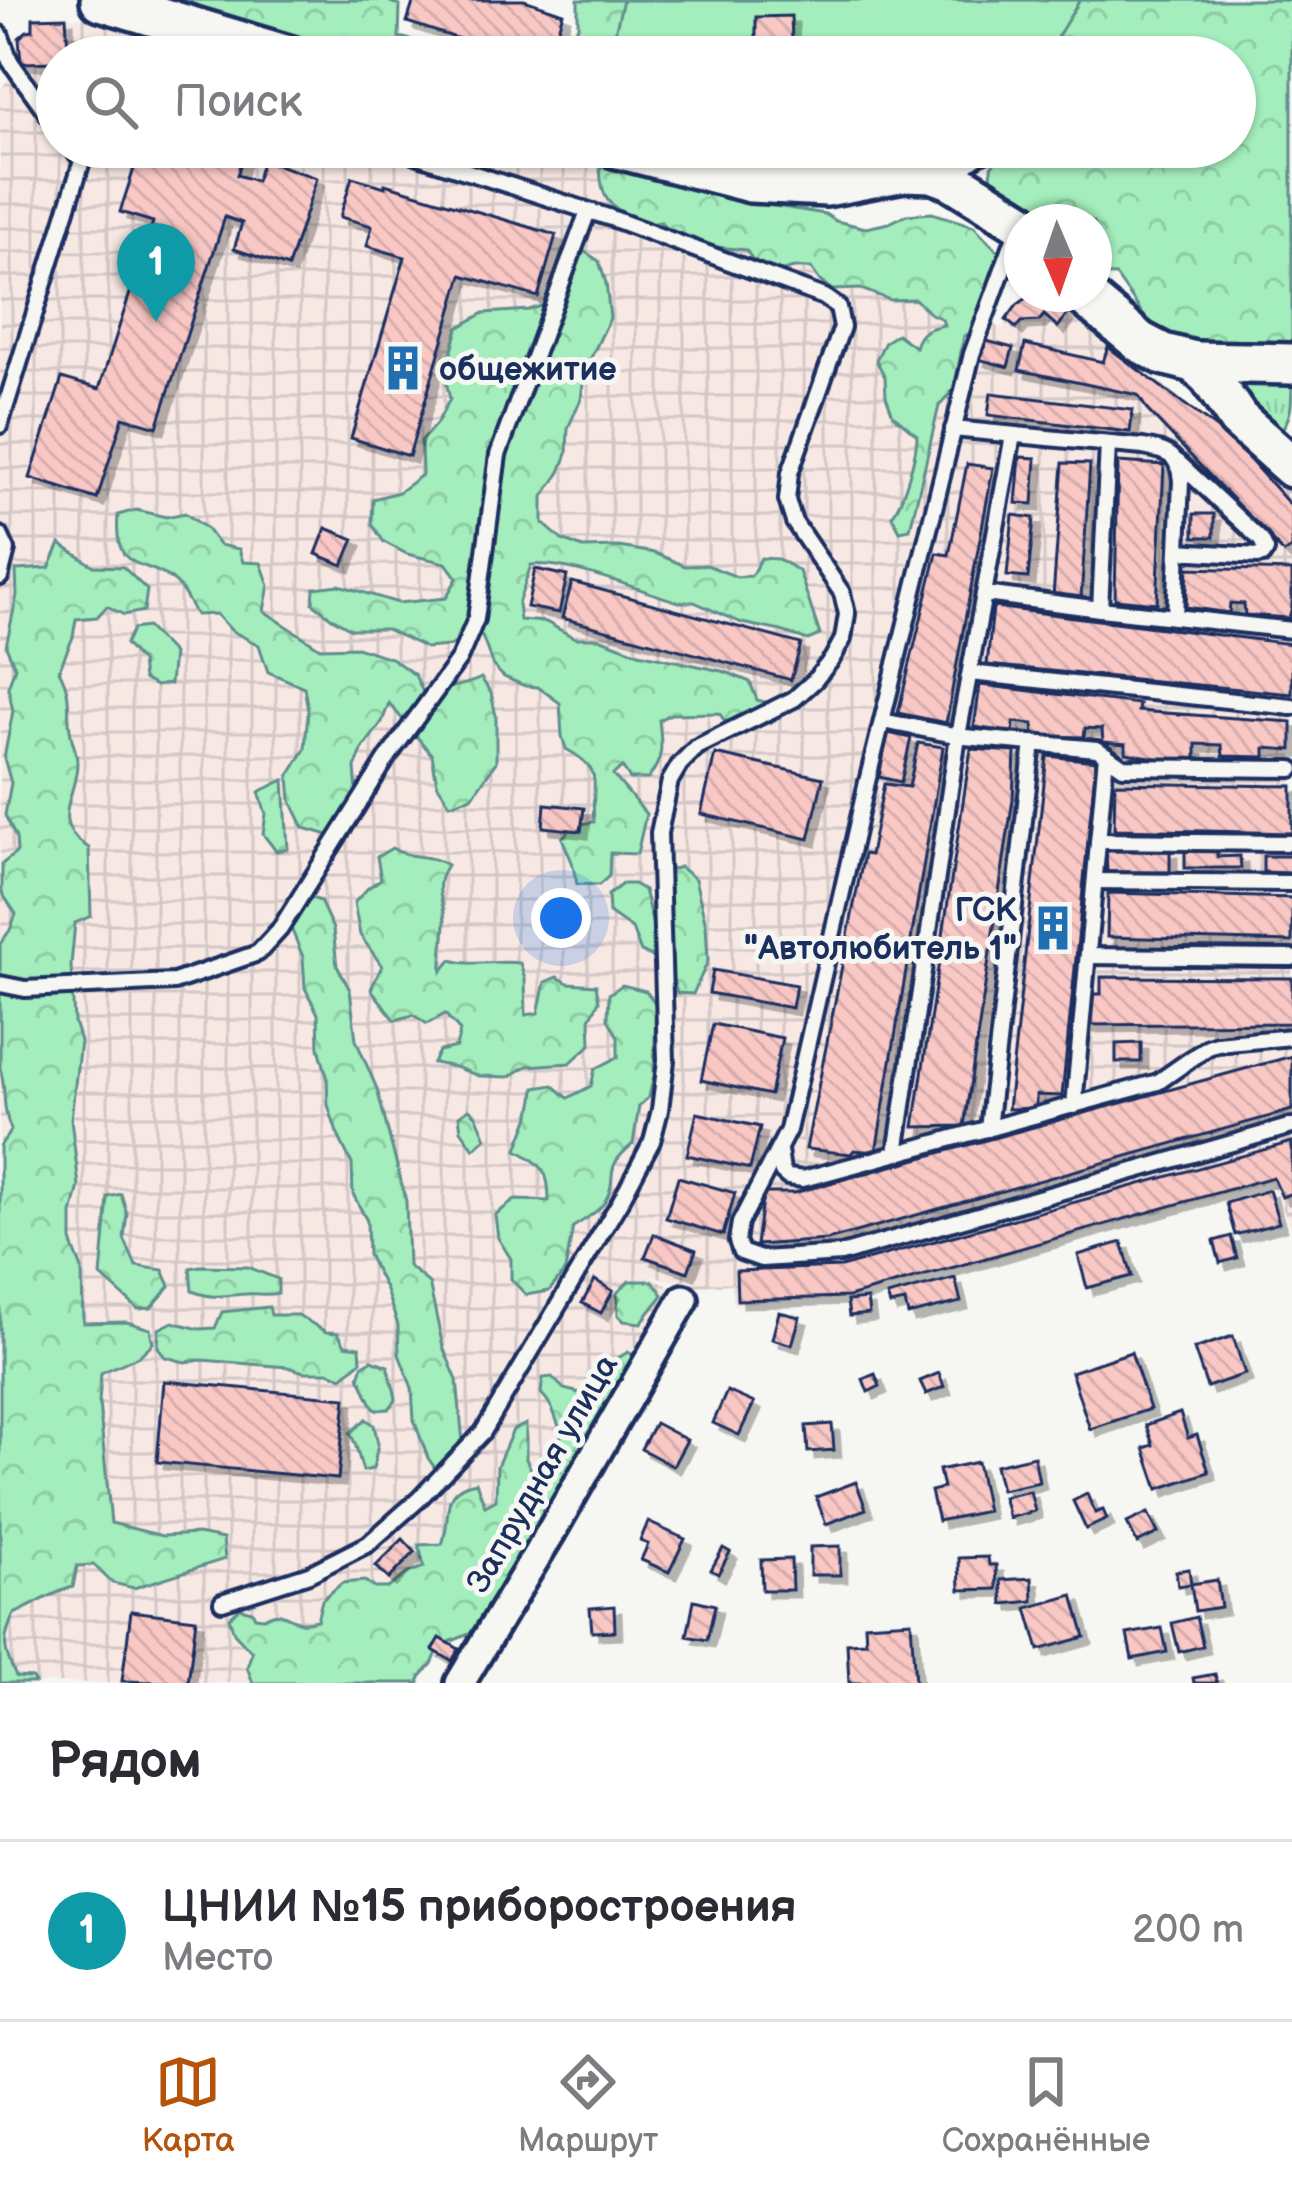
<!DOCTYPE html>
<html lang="ru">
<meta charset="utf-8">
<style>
body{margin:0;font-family:"Balsamiq Sans",sans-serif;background:#f7f7f7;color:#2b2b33}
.compass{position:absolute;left:1004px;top:204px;width:108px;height:108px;border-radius:50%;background:#fff;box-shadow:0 3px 9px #0004;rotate:178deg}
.you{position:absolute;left:561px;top:918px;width:42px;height:42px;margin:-30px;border:9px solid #fff;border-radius:50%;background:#1a73e8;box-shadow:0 0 0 18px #1a73e833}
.badge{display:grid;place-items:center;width:78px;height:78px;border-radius:50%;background:#b45309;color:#fff;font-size:39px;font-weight:700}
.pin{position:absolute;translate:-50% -99px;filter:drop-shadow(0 3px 6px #0008)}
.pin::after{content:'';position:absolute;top:63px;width:42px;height:36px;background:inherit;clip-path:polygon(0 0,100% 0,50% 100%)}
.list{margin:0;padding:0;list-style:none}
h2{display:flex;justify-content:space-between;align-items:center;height:156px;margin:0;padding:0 48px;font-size:51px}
h2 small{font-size:39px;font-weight:400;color:#7c7c81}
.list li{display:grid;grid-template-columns:78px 1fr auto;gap:36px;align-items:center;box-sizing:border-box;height:180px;padding:0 48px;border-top:3px solid #e1e1e2}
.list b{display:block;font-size:45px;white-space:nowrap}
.list p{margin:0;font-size:39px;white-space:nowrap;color:#7c7c81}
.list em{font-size:39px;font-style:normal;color:#7c7c81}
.icon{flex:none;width:66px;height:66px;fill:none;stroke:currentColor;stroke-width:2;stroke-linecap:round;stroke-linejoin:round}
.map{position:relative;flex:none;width:1292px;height:1683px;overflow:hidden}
.search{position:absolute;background:#fff;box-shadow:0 3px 9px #0004;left:36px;right:36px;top:36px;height:132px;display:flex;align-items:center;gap:30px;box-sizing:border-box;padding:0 42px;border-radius:66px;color:#7c7c81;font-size:45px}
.sheet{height:336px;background:#fff}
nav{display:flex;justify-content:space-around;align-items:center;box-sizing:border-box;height:168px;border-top:3px solid #e1e1e2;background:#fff;font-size:33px;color:#7c7c81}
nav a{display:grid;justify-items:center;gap:6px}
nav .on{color:#b45309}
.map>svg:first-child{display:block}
.industrial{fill:url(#industrial-grid)}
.grass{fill:url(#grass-tufts);stroke:#608e8d;stroke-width:3}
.forest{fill:url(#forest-crowns);stroke:#608e8d;stroke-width:3}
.park{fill:#a4edbc;stroke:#608e8d;stroke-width:3}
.building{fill:url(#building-back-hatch);stroke:#1b2f5e;stroke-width:3;filter:url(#shadow)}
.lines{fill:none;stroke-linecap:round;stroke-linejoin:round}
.lane-casing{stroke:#1b2f5e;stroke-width:22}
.street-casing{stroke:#1b2f5e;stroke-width:36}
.secondary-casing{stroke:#1b2f5e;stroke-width:48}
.lane{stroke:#f6f6f2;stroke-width:14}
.street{stroke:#f6f6f2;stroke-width:27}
.secondary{stroke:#f6f6f2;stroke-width:39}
.labels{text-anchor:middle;stroke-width:10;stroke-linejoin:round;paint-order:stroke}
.poi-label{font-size:33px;font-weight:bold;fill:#1b2f5e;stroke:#f6f6f2;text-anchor:start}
.street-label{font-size:33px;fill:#1b2f5e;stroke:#f6f6f2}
</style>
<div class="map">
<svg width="1292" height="1683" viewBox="0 0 1292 1683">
<defs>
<pattern id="industrial-grid" width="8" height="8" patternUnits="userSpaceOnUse" patternTransform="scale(3)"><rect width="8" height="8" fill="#f7e8e4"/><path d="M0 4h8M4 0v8" fill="none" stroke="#d3c7c6"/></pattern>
<pattern id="grass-tufts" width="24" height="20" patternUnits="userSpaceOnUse" patternTransform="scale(3)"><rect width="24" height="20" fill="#a4edbc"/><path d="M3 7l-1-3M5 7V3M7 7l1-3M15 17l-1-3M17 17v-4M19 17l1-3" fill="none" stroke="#8dcca4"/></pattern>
<pattern id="forest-crowns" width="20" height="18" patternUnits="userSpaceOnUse" patternTransform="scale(3)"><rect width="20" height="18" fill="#a4edbc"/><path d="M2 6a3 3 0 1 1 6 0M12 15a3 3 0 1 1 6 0" fill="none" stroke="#8dcca4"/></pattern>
<pattern id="building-back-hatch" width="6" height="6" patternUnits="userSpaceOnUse" patternTransform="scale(3)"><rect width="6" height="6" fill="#f9c8c5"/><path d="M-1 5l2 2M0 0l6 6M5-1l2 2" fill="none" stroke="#d5acac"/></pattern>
<filter id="shadow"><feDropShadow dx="7" dy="7" stdDeviation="0" flood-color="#0004"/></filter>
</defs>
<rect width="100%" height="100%" fill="#f6f6f2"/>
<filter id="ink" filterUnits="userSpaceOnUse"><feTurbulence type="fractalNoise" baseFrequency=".00833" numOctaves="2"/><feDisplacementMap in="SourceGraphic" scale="24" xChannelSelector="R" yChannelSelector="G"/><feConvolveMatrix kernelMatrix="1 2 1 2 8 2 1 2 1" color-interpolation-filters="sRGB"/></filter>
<g filter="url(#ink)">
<path class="industrial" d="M98,17L229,57H57V147H522L701,203L967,317L1003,328L1017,303L1032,294L1055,296L1270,472L1292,495V1229L1270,1182L850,1299L734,1304L732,1284L695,1286L661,1278L641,1270L674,1289L522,1532L356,1683H0V90L21,63L19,38L27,31L33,30V18Z"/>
<path class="grass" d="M1238,382H1292C1292,401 1292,420 1279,432L1271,428L1234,386Z"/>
<g class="forest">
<path d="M149,0H386L400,6L399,37L479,57H329L313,53L282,36Z"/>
<path d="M578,0H1292V355L1204,352L1188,339L1152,327L1116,276L1094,275V222H1024L992,188L991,167L1006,147H1235V57H563L565,46L578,26Z"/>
<path d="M618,160L645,170L660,180L682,179L769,205L825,214L836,221L866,228L889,223L906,215L932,213L974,226L1003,257L976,331L964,336L954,389L939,406L910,529L900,531L892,516C903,502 917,454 917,435L893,415L886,396L885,377L876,360L885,342L897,334L915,347C920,330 929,328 944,325L942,319L929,313L915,299L890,300L861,289L832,290L820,281L811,268H794L768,275L755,263L746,250L707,246L679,249L661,222L644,225C612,205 601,207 600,165Z"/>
<path d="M563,249L582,250L599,261L606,283L610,318L585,370L581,399L568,428L567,454L560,472L543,497V523L562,540L583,548L619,547L655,553L685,566L707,565L737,577L751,576L761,558L778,559L799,571L820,635L808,640L781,631L742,623L694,602H679C641,591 567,560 531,565L518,604L520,620L546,622L575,638H599L639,653L726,672L750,682L757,700L776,705L775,720L756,728L731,729L719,713L671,714L659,720C662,746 664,758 648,779H630L622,767L613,775L646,814L637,854L610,853L609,876L599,885L577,884L572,862L562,838L575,825L594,822C590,782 607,771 566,749L562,736L560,703L538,687L525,686L504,677L493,666L482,636L462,640L449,646L426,648L386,629H351L332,618L313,603L314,588L339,585L398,603L446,598L457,578L446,563L407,554L384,542L372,524L373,499L399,492L422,475L421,441L437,423L450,399L445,377L458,328L484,313L529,310L554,302L555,274Z"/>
<path d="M136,510L166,517L185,513L207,529L219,545L239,549L243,562L261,563L269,585L264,611L320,648L357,647L391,658L415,675L430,708L435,693C451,685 467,686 481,678L491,693L496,716V762L472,797L450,804L437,784L432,755L389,703L382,722L363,748L355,768L358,805L352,832L328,835L304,828L291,801L289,776L305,749L308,710L304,687L268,672L259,645L232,631L216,614L196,615C190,605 183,589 175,582C144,556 113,576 118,515Z"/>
<path d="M60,544L94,566L123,567L147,590L144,611L124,615L107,606L97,617L76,619L73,637L59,670C74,699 65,706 71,735C73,745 77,752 77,763C77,797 47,823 89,848L91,916L75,923L71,965L74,1022L80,1041L71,1119L79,1186L72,1214V1244L82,1269L83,1323L127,1322L150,1329L153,1343L139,1356L101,1373L99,1403L111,1523L162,1536L198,1534L223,1539L225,1559L134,1588L112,1583L94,1565L77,1566L73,1587C51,1593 35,1605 14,1614C1,1642 4,1649 16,1677L32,1678L35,1683H0V1146L11,1130C1,1106 7,1091 0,1068V944L10,930L16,914L2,893V864L17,852L16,838L5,815L11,783L4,758L13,711L8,687L15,667L6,646L17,595L16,570L49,568Z"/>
<path d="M147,627L173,654L170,684L156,686L143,679L141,662L125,644L133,629Z"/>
<path d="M284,780L288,849L276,851L263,834L266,814L259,792Z"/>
<path d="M392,848C409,860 430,853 447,865C432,888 444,899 445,921C445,938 441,954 442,971L451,960C474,967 496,960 520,963L525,979L526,1015L538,1013L545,982L557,977L568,983L596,985L599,1001L590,1019L591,1044L570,1063L527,1066L509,1077L479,1076L455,1067L433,1063L439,1051L456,1047L460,1031L445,1014L427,1024L414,1015L395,1020L371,989L382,966L360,935L354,903L368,888L381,879L377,857Z"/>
<path d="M680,867L695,879L706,925L708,961L693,994L677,993L672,977L671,952L661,933L667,871Z"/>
<path d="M622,884H634L644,890L655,933L653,957L641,952L632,929L609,913L608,895Z"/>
<path d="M307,896L320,901L333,929L337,966L350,990L356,1040L377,1089L406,1201L408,1266L429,1283L443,1347L457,1380L464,1453L444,1481L428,1458L414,1420L412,1388L399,1354L398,1325L385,1288L368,1255L367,1221L353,1194L352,1164L337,1133L328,1105L327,1076L319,1048L318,1014L305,988L303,957L291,928L295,904Z"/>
<path d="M622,985L646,991L656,1004L654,1075L649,1097L639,1106L633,1144C599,1171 621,1176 604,1203C597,1213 584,1220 573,1227L565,1271L549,1291L526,1295L511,1279V1259L498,1238L495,1215L515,1200L549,1201C549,1171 543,1164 517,1150C525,1126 534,1114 535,1088L553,1085L568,1098L591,1086L595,1069L618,1057V1037L608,1019L609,994Z"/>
<path d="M469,1109L476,1115L486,1138L474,1149L461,1130L459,1116Z"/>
<path d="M121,1194L127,1214L124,1238L136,1266L163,1270L170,1286L151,1308L138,1309L101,1276L108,1197Z"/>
<path d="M200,1266L248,1267L278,1279V1293C265,1296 258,1293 246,1294C223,1295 216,1300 192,1291L190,1268Z"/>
<path d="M629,1281H653L663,1295L641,1323L624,1321L618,1315L617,1293Z"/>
<path d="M269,1307L271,1315H298L326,1332L338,1333L345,1345L360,1347L361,1361L342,1377L329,1372H304L288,1367L202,1360L185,1362L165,1357L158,1347L159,1329L173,1322L199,1329L215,1328L222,1312Z"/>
<path d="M628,1352L639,1358L510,1590L492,1602L486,1618L474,1632L440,1646L432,1664L420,1677L419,1683H253L247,1667L252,1652L234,1633L229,1618L240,1608L252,1611L255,1617L264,1618C281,1607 285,1619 301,1622C306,1623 312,1621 317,1620L322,1600L342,1583L365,1581L375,1588H388L408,1573L424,1567L419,1545L442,1544C453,1517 437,1489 476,1482L485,1506L496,1500L497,1466L513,1430L526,1424V1459L535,1478C543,1463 554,1450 562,1434C554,1416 555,1408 541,1393L543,1378L552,1377L564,1389L588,1395L610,1376L618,1358Z"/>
<path d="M372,1360L388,1366C389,1379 395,1387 396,1400L389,1409L376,1410C367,1399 366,1388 359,1377L363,1365Z"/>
<path d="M366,1419L374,1425L378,1444L373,1469L363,1471C358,1457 358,1446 350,1433Z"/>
</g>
<g class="park">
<path d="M623,0H1080L1045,57H609Z"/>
<path d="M703,147H908L783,166Z"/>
</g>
<g class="building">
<path d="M414,0H524L563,13L549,57H514L407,22Z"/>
<path d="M791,16L792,40L756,41V17Z"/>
<path d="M66,17L68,49L64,57H57V62L21,63L19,38L27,31L33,30V18Z"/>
<path d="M141,147H246L237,175L256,181L263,160L317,178L288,267L234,249L242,223L225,217L157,427L123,417L97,499L30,478L62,378L99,389L153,222L120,212Z"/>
<path d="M352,177L385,187V184L556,235L538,297L462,275L409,456L351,438L405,257L367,246L372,226L340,217Z"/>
<path d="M1048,294L1067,315L1058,327L1044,315L1039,321L1021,322L1016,328L1006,320L1017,305L1027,298Z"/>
<path d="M983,340L1013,348L1008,367L978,359Z"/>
<path d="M1025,344L1103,362L1108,347L1231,439L1292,507V548L1284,553L1148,411L1138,395L1019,370Z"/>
<path d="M991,393L1133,410L1130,432L988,415Z"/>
<path d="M1020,457L1036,458L1033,504L1016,503Z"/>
<path d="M1118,462L1164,465L1157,603L1115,599Z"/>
<path d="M1063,463L1090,464L1081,599L1053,597Z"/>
<path d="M967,464L993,468L946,723L898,713L937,553L949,555Z"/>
<rect x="1194" y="514" width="20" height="23"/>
<path d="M1013,515L1034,518L1028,578L1007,576Z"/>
<path d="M326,528L354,539L343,565L316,554Z"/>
<path d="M1188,568L1292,571V607L1289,618L1245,615L1244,604L1230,603L1229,613L1186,607Z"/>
<path d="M535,569L567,576L559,613L527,607Z"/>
<path d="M572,582L801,644L791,680L562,618Z"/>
<path d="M993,607L1292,644V694L987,665Z"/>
<path d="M980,685L1139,704L1138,711L1292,722V750L1265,748V757L1223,756L1222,745L1196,744V759L1168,760L1126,753V744L1103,742L1102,729L1085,728L1084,737L1034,736L1033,724L1014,722L1013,733L974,727Z"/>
<path d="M888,733L911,738L901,782L879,777Z"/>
<path d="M918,743L943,747L876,1152L854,1150L851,1154L806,1149L864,854L870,855L884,784L909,787Z"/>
<path d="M971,749L1015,752L1013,799L964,1126L914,1127Z"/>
<path d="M715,754L823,778L809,839L701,814Z"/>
<path d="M1047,756L1096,761L1062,1096L1036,1095V1108L1008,1109Z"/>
<path d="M1115,783L1292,786V833L1114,829Z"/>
<path d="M545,804L584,808L581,831L543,827Z"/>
<path d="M1185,849H1217V857L1240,856L1241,868H1185Z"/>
<path d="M1106,851H1170V872H1107Z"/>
<path d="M1263,856H1292V873L1263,872Z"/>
<path d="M1108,893L1292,898V942L1107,937Z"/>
<path d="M713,970L796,985L792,1008L709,993Z"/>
<path d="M1101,977L1292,978V1023L1086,1025V994H1101Z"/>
<path d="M713,1024L782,1038L770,1095L701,1080Z"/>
<path d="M1141,1043V1062H1116V1044Z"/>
<path d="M1292,1056V1110L827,1240L756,1245L763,1193H794Z"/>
<path d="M697,1113L760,1127L750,1169L687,1155Z"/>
<path d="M1292,1142V1193L1282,1197L1273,1177L848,1297L737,1300L736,1271L841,1267Z"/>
<path d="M678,1177L735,1193L723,1235L666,1218Z"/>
<path d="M1269,1190L1279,1223L1235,1235L1226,1203Z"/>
<path d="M654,1234L696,1250L688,1272L645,1257Z"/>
<path d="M1231,1236L1237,1258L1220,1263L1214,1241Z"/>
<path d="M1122,1242L1132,1276L1087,1288L1078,1255Z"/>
<path d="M955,1278L961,1302L908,1315L905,1302L890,1305L887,1296Z"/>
<path d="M595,1280L613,1291L601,1313L582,1303Z"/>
<path d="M867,1299L869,1314L849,1316L847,1301Z"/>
<path d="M779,1312L800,1317L792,1345L772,1339Z"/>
<path d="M1233,1336L1245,1374L1207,1387L1194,1349Z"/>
<path d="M1131,1352L1150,1409L1090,1429L1071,1372Z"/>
<path d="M939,1373L944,1387L926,1394L920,1381Z"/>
<path d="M875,1374L880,1386L868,1392L863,1379Z"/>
<path d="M164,1381L346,1398L338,1479L157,1462Z"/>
<path d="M727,1391L754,1403L739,1435L713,1423Z"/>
<path d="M1180,1413L1188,1438L1197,1435L1209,1472L1158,1489L1144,1448L1153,1445L1146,1425Z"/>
<path d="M655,1423L687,1440L673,1466L641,1449Z"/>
<path d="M832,1424L834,1450L808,1452L806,1426Z"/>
<path d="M1034,1456L1039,1482L1001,1490L995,1465Z"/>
<path d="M977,1462L987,1511L938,1521L931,1491L943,1488L939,1470Z"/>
<path d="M856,1482L866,1509L826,1524L816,1497Z"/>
<path d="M1030,1491L1035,1511L1009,1518L1003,1497Z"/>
<path d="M1087,1494L1095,1513L1103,1510L1107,1519L1086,1529L1073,1501Z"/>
<path d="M1148,1513L1158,1533L1137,1543L1127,1523Z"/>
<path d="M648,1522L685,1539L669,1572L641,1560L648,1544L640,1541Z"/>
<path d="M403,1539L415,1552L389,1579L376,1566Z"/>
<path d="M840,1546V1575H810V1547Z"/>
<path d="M723,1548L730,1552L718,1574L711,1570Z"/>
<path d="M988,1557L989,1565H996L997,1589L960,1590L959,1558Z"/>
<path d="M791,1559L792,1590H762L761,1560Z"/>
<path d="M1189,1569L1191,1584L1178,1586L1176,1571Z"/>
<path d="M1032,1578L1033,1601L1003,1604L1001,1580Z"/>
<path d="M1217,1580L1221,1607L1195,1611L1191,1584Z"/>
<path d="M1073,1595L1085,1637L1039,1650L1027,1608Z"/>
<path d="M694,1600L715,1605L707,1640L687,1636Z"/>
<path d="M614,1606L615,1631L592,1632L590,1608Z"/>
<path d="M131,1611L196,1619L188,1683L122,1681Z"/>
<path d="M1196,1617L1203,1646L1179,1652L1172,1623Z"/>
<path d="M911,1621L915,1683H849L847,1643L866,1642L865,1624Z"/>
<path d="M1162,1628L1167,1652L1132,1659L1127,1634Z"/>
<path d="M440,1638L459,1649L452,1661L433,1650Z"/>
<path d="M1215,1674L1217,1683H1194L1193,1678Z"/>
</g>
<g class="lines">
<g class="lane-casing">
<g id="lane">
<path d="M0,34L10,61L57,127"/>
<path d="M953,177C969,161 981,152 1003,147"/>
<path d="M1019,225L972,354L867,782L788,1130L740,1223L737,1241L741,1252L761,1259L841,1254L1292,1126"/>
<path d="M0,425L82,161L72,147"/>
<path d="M953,429L1143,447C1167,451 1179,454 1181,481L1175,617L1292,630"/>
<path d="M1108,444L1100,609L1175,617"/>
<path d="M0,535L7,550L0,577"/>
<path d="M1178,551L1258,556L1263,555L1266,550L1261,540L1178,462"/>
<path d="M985,594L1100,609"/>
<path d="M970,673L1292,707"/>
<path d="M882,721L965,737L1097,749L1123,767L1292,769"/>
<path d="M1098,841L1292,843"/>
<path d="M1095,881L1292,883"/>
<path d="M1088,956L1292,958"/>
<path d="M0,984L25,989L174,982L258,953L280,929L388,757L459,659L476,619L498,455L588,211"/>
<path d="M1074,1106L1106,755"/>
<path d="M988,1129L1033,743"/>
<path d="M779,1150L782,1172L788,1177L803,1179L1158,1082L1208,1047L1217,1044L1292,1037"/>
<path d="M896,1153L958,736L1013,435"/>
<path d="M222,1602L309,1574L368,1544L418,1500L483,1432L621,1200L652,1141L660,1110L666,1060L659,833L670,781L680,764L697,747L794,699L814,681L832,659L843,639L847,614L842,593L794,522L787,500L790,473L842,327L838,307L824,297L611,218L391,147"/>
</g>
</g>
<g class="street-casing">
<path id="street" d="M460,1683L551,1532L684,1299"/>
</g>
<g class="secondary-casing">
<g id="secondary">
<path d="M101,0L291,57"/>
<path d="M615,147L751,182L826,186L904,171L932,172L951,179L1022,223"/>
<path d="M1082,294L1140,342L1163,354L1194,362L1210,377L1238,419L1292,467"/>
<path d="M1194,362L1292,364"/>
</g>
</g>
<use href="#lane" class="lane"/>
<use href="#street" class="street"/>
<use href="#secondary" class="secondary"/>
</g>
</g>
<defs>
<g id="building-bare" transform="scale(3.6)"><path d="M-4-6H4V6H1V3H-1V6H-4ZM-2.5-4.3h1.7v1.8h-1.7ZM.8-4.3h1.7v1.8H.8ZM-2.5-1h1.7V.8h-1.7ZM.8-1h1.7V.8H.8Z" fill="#1f6fb2" stroke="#f6f6f2" stroke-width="2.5" paint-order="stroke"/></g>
</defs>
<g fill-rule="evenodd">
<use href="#building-bare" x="403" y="368"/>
<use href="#building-bare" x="1053" y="928"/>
</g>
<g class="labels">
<g class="poi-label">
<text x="439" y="380">общежитие</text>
<text x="1017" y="921" text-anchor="end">ГСК<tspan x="1017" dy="38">"Автолюбитель 1"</tspan></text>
</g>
<g class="street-label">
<text transform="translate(541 1473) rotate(-60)" y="12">Запрудная улица</text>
</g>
</g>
</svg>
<svg class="compass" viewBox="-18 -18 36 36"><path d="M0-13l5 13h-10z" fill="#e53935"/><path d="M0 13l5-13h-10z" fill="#7c7c81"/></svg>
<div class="you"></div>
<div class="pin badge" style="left:156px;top:322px;background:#0f9aa8">1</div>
<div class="search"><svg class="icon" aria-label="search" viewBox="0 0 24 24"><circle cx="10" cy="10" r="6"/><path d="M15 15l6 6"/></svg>Поиск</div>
</div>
<section class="sheet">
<h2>Рядом<small></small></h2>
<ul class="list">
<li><span class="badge" style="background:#0f9aa8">1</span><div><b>ЦНИИ №15 приборостроения</b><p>Место</p></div><em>200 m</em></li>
</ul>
</section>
<nav>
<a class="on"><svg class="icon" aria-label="map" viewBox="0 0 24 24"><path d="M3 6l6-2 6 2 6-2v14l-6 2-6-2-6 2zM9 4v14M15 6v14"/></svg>Карта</a>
<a><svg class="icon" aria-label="directions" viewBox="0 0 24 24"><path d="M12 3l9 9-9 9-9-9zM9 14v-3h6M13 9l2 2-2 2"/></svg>Маршрут</a>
<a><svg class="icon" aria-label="saved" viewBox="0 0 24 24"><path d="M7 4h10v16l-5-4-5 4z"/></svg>Сохранённые</a>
</nav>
